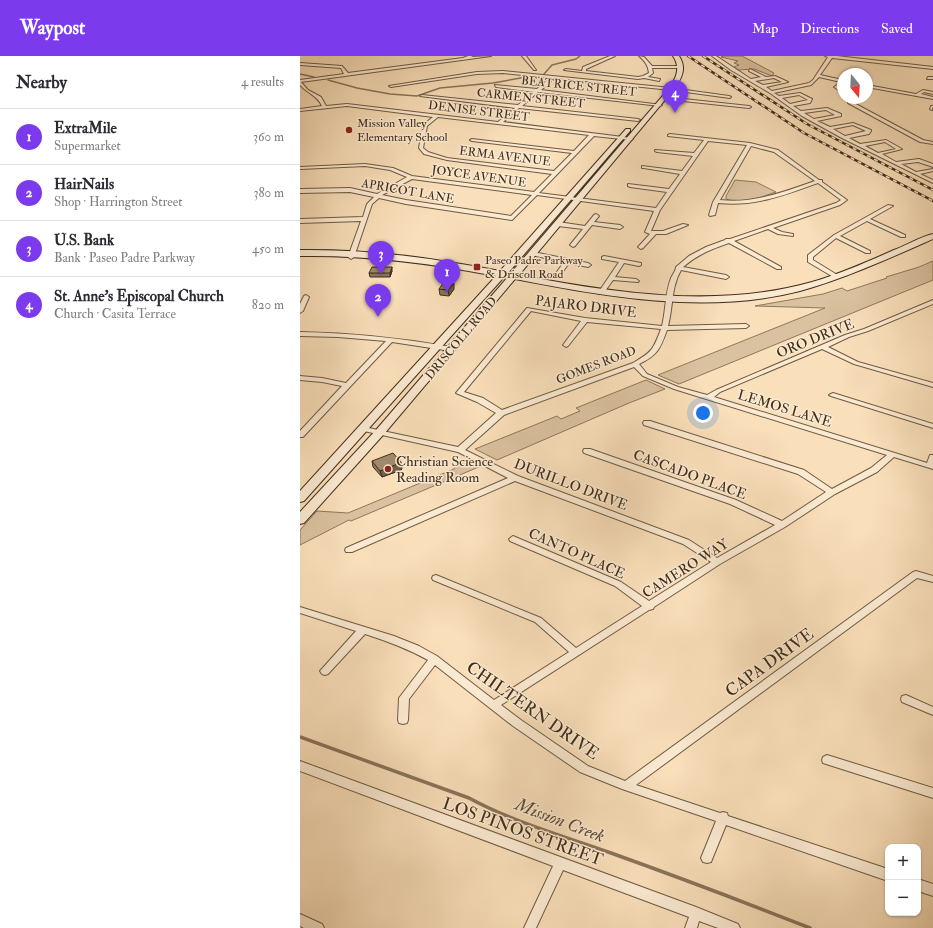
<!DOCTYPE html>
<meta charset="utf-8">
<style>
body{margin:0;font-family:"IM FELL Double Pica",serif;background:#f7f7f7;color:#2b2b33}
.controls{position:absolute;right:12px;bottom:12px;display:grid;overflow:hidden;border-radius:8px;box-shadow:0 1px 3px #0004}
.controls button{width:36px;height:36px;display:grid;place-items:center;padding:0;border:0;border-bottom:1px solid #e1e1e2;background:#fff;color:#2b2b33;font:20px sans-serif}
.compass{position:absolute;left:537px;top:12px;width:36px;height:36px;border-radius:50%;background:#fff;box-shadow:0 1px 3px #0004;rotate:162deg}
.you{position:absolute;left:403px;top:357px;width:14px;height:14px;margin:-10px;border:3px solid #fff;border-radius:50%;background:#1a73e8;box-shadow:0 0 0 6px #1a73e833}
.badge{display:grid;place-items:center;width:26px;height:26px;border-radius:50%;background:#7c3aed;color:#fff;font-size:13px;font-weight:700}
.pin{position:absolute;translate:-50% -33px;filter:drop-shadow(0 1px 2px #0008)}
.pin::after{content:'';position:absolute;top:21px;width:14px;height:12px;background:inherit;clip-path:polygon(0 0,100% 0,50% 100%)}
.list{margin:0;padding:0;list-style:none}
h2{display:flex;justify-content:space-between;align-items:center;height:52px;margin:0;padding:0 16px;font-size:17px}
h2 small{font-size:13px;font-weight:400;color:#7c7c81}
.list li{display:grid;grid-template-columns:26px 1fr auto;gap:12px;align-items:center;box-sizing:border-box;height:56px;padding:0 16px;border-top:1px solid #e1e1e2}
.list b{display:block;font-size:15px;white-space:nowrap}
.list p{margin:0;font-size:13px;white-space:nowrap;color:#7c7c81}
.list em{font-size:13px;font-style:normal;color:#7c7c81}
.map{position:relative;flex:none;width:633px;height:872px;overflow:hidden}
header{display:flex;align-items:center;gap:24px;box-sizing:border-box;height:56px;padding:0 20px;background:#7c3aed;color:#fff}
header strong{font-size:19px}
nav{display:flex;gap:22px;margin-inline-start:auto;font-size:14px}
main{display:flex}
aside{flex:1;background:#fff}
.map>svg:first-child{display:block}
.green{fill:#dac19f;stroke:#8e775c}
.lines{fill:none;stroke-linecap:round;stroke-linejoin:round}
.stream-far1{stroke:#8a7359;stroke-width:1.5}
.stream{stroke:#8a7359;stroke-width:3.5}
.street-casing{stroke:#6f5a41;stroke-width:2}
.secondary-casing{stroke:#412d19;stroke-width:2}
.street{fill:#fbead2;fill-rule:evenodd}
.secondary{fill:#fbead2;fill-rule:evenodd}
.rail-casing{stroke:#412d19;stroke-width:2.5}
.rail{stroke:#fbead2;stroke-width:1.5;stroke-dasharray:4;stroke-linecap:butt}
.wall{fill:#8a775e;stroke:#412d19}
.shaded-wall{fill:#71614c;stroke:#412d19}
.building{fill:#a18a6d;stroke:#412d19}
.poi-dot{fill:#8f2418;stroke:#fbead2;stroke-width:1.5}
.labels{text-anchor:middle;stroke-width:3;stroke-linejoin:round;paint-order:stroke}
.far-street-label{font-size:12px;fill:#412d19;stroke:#fbead2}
.far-poi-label{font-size:12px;fill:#412d19;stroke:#fbead2;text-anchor:start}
.street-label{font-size:14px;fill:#412d19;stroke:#fbead2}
.poi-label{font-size:14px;fill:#412d19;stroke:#fbead2;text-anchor:start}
.near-street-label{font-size:17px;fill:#412d19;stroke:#fbead2}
.near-water-label{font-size:18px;font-style:italic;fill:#5f4a34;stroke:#fbead2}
</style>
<header>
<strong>Waypost</strong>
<nav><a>Map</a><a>Directions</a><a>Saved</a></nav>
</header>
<main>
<aside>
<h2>Nearby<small>4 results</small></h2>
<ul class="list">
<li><span class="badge">1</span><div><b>ExtraMile</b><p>Supermarket</p></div><em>360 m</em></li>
<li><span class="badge">2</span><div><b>HairNails</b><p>Shop · Harrington Street</p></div><em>380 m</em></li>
<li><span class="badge">3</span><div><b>U.S. Bank</b><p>Bank · Paseo Padre Parkway</p></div><em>450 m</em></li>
<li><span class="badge">4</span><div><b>St. Anne's Episcopal Church</b><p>Church · Casita Terrace</p></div><em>820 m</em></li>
</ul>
</aside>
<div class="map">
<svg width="633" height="872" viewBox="0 0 633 872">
<rect width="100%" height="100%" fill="#f9dfba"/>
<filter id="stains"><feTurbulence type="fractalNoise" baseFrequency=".005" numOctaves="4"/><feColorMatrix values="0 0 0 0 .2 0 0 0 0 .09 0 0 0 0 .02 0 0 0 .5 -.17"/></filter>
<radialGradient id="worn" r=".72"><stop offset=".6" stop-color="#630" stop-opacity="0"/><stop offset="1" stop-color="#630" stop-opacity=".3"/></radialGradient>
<g class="green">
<path d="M424,0H442L474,17L472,20L454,13L438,14L434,11L439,9L434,7L438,5L421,1Z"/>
<path d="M435,124L456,126L476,136C460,141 443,149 426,143V140Z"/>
<path d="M633,205V224L379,328L358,319L525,252L455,250L523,238L542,232L547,235L587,222L586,221L619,211Z"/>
<path d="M346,324L365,333L329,347L197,404L175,393L257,360L261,363L280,355L276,352Z"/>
<path d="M167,403L181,410L51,465L49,464L0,489V474L17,455L48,457L154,413L157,408Z"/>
</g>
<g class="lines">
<g class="stream-far1">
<path d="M0,18L14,21"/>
<path d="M244,18L252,9L276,3L280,0"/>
<path d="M28,24L57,32L90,38L117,40L140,32L193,27L226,21"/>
</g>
<path class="stream" d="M0,681L169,742C213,766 263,780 311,797C378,821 444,846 510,872"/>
<g class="street-casing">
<g id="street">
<path d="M168,0H173L171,1L191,0L1,26L8,34L21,41L26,50L47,48L198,66L215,52L120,40L122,39L218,49L234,36L196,31L195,29L237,33L250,22L203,17L177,18L91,31L89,30L177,16L203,15L371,32L429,40L431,41L430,42L371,34L255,22L241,34L362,49L360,50L238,36L222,50L338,63L340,64L338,65L219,52L203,66L331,82L333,83L331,84L294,80L239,137L356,152L367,136L330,131L328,130V128L369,133L380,118L344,112H342V110L382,115L393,100L357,96L355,95V94L394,97L404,84L368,80V79L370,78L450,87L478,94L519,124H522V126L547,144L540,149L473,172L482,176L493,178V180L478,178L468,173L434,185L481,211V213H477L429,187C411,193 397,199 383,211L426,219L429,221L426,223L381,214C371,231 373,252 368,270L446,268L449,270L446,272L367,274C360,293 358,299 339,308L347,318L378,331L407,339L416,334L545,279L564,273L633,244V248L568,275L549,281L528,291L558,306L633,327V331L554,308L522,293L420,336L414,341L627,407L630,399H633V413L594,401L577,416L535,438L485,471L420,508L354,551L353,553L349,554L201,649L221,664L288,710L325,725L613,516L616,515L633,520V526L617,522L336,729L420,757L423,756L427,757L428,760L588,813V825L426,769L411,806L407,807L403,806L401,802L416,765L322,733L280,716L213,670L135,609L109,643L108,664L107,667L103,668L99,667L98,664L99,642L128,604C108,593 87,585 65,578L28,618L25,619L22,618L20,615L56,575L0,557V551L94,580L119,590L137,600L194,644L269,596L235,566L133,524L132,522L133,520L136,519L241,562L276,592L342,550L315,530L210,485L209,483L213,480L321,526L349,545L411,506L383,488L215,425L52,496H46L45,494L46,492L208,422L158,396L64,375L60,373L64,371L158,391L196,357L177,346L156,337L227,252L285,262L362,270C366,254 365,237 371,222C373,218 376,214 376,211L389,200L406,191L425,184L426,183H430L536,147L541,144L518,127C485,139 454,151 418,147L415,159L410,160L409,159L413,146L447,89L408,85L360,154L351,175H363L383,168L388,169L366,178H356L343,192L341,193L338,191L350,178L345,176L354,155L237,139L212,164L106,148L79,142L72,148L54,201L51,203L48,201L61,165L0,167V163L63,161L67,148L74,141L50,136L0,137V133L50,132L77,138L107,121L90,114L65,110L0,113V111L65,108L93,112L112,120L234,136L252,118L147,104L124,98L119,92L123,69L133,61L47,50L0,55V53L22,50C17,39 8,38 0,29V24L44,18L41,12L0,9V7L42,10L48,17L163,2ZM138,61L289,79L274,95L172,83L170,84L172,85L272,97L254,115L147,102L128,96L123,92L127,70ZM451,90L474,96L515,125C483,136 453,148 420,144ZM112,123L232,139L211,160L106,144L82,139ZM231,255L281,265L263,289L266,291L268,290L287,266L361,273C353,294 352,296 333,307L202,354L183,342L164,336ZM334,311L343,320L374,333L587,399L571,412L532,433L504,414L350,365H344L343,367L344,369L498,418L526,436L482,465L436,444L290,393H284L283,395L284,397L430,448L475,469L417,502L389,484L218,420L165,394L204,359Z"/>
<path d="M222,0H226L236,14H234Z"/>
<path d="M310,0H315L286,13V15L338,21L343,20L349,17C348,9 345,5 339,0L344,1L352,10H381L383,11L381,12H352L353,17L348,21L360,23L359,25L344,22L338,23L264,14L266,13L282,15L283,11Z"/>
<path d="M412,0H416L451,23L461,21L449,15L450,13L466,21L475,20L488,26L466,31L472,35L509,27L513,24L528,1L525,0H537L633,11V13L532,2L520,19L543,24V28L539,31L543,34V37L534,31L541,26L519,21L511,29L474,37L479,40L500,37L512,43L510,47L493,50L501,55L527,52L541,58V60L517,65L530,71L553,67L571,74V75L569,78L549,82L560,88L586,84L602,93L582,98L596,106L619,103L633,108V111L618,106L601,108L616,116L633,113V115L620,118L633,124V127L542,82L502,60L470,37L431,14ZM474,22L482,26L463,29L455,25ZM499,39L508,44L490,48L482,42ZM526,54L535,59L514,63L504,57ZM553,69L566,75L545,80L533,73ZM585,86L596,93L578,97L565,90Z"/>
<path d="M628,21H633V23H627Z"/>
<path d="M567,29L616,38L623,34L633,36V38L624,36L621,38L633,41V43L567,31Z"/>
<path d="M365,41L449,50L451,51L449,52L364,43V41Z"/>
<path d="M551,42H556L552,46L623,84L633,86V88L620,86L548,47V45Z"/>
<path d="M631,50H633L632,54L630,53Z"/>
<path d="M588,149L593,150L570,163L605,179V181H601L567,165L540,180L570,195V197H566L536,182L513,201V204L539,220V222H535L508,206V199L534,179Z"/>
<path d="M296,158L299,160L294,166L320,169L323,171L320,173L292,169L275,190L273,191L270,189L283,173L258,170L255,168L258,166L285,170L294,159Z"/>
<path d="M233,196L288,207L291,209L288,211L269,207L259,221L257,222L254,220L264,206L231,199L230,198Z"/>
<path d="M304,200L341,207V209L339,210L324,207L315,221L336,223L339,225L338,226L313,224L303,238H299L298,237L319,206L302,203V201Z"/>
<path d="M6,239L9,241L3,255L0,257V248L4,240Z"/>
<path d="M0,276C51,277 101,282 151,291L154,293L151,295L92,286L3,381H0V375L42,330L22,326L0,324V320L22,322L46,327L86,285L38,281L0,280Z"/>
<path d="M533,337L633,368V372L531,340L529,339Z"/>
<path d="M606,639L633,651V659L602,646L601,643L602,640Z"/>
<path d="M527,699L633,732V742L523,707L522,704L523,701Z"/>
<path d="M0,705L396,851L438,868L440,872H418L399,865L397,872H385L389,861L263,814L236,872H224L253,810L0,715Z"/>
<path d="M618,823L633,828V840L618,835Z"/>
<path d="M0,858L22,868L24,872H4L0,870Z"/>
</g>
</g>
<g class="secondary-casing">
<path id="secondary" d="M373,0H379C387,12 382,22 374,33L219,219C315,237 416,253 512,226C540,218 567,206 594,194C607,189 620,181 633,178V183C590,202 546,222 500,235C407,259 308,241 215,223L84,378L4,467L0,468V456L76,374L207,222L204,221L4,445L0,446V435L196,220C130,207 67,199 0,200V194C69,193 132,202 200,215L326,73H330V75L208,217H211L366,36C375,25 382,13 373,0Z"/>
</g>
<use href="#street" class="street"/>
<use href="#secondary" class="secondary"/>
<g class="rail-casing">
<g id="rail">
<path d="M388,0L504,77L633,145"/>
<path d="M403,0L507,68L633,134"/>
</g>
</g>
<use href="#rail" class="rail"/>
</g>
<g class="wall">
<path d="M92,215L90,221H70L69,217Z"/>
<path d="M139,233H154L149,240L140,239Z"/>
<path d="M72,405L102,413L101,414L82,421L73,411Z"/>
</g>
<g class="shaded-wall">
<path d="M92,211V215L90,221V217Z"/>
<path d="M154,227V233L149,240L148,234Z"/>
<path d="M101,406L102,413L101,414L82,421L80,415Z"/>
</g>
<g class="building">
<path d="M72,211H92L90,217H69Z"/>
<path d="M144,226L154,227L148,234L139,233Z"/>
<path d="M93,397L101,406L100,407L80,415L72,405Z"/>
</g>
<g class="poi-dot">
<circle cx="49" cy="74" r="4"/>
<rect x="173" y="207" width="8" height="8" rx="2"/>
<circle cx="88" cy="413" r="4"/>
</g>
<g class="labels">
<g class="far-street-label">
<text transform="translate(279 30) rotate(6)" y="4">BEATRICE STREET</text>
<text transform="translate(231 42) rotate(6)" y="4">CARMEN STREET</text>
<text transform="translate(179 55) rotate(7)" y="4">DENISE STREET</text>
<text transform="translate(205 100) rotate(7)" y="4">ERMA AVENUE</text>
<text transform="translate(179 120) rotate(8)" y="4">JOYCE AVENUE</text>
<text transform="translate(108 135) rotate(10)" y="4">APRICOT LANE</text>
<text transform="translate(161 282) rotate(-50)" y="4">DRISCOLL ROAD</text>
<text transform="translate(296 309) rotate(-21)" y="4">GOMES ROAD</text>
</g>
<g class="far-poi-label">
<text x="57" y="71">Mission Valley<tspan x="57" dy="14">Elementary School</tspan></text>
<text x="185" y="208">Paseo Padre Parkway<tspan x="185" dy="14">&amp; Driscoll Road</tspan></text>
</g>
<g class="street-label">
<text transform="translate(286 250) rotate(7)" y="5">PAJARO DRIVE</text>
<text transform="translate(515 282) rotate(-22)" y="5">ORO DRIVE</text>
<text transform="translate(485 352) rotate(17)" y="5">LEMOS LANE</text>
<text transform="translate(390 418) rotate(20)" y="5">CASCADO PLACE</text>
<text transform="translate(271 428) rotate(21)" y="5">DURILLO DRIVE</text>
<text transform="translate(277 497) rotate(24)" y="5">CANTO PLACE</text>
<text transform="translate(385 512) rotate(-32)" y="5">CAMERO WAY</text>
</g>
<g class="poi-label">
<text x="96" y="410">Christian Science<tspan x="96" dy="16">Reading Room</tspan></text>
</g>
<g class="near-street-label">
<text transform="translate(469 606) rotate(-36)" y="6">CAPA DRIVE</text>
<text transform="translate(233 654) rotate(35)" y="6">CHILTERN DRIVE</text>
<text transform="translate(223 775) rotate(20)" y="6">LOS PINOS STREET</text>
</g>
<g class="near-water-label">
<text transform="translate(260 764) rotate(21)" y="6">Mission Creek</text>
</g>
</g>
<rect width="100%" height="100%" filter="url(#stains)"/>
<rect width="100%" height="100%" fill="url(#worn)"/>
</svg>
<div class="controls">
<button>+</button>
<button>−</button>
</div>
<svg class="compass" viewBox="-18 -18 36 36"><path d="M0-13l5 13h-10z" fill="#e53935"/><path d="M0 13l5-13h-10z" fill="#7c7c81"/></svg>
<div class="you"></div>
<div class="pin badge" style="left:147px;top:236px">1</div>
<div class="pin badge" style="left:78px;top:261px">2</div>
<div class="pin badge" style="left:81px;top:218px">3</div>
<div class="pin badge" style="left:375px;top:57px">4</div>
</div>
</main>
